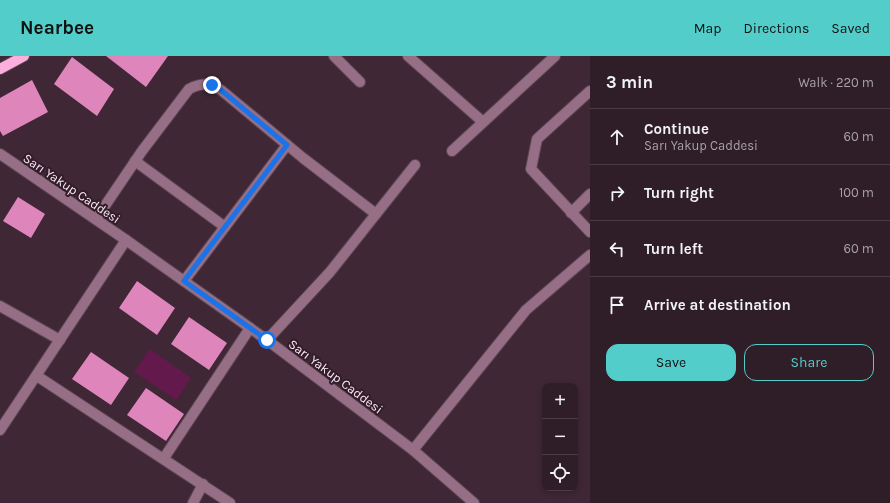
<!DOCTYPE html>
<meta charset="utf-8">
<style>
body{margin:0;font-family:Karla,sans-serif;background:#372630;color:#f1f3f6}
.controls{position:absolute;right:12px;bottom:12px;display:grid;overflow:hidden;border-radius:8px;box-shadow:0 2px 6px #0003}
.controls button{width:36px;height:36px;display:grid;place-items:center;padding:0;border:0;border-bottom:1px solid #4a3b45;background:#2f1d28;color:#f1f3f6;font:20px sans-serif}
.stop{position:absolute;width:12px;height:12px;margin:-9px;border:3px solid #1a73e8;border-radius:50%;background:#fff}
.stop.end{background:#1a73e8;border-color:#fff;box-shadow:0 1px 4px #0008}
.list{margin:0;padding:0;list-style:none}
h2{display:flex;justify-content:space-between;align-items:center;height:52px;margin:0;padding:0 16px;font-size:17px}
h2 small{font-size:13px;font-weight:400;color:#a7a2a8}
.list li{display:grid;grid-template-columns:26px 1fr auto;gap:12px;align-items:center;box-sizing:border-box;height:56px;padding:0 16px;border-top:1px solid #4a3b45}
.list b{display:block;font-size:15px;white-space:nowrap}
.list p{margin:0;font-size:13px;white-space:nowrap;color:#a7a2a8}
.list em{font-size:13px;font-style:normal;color:#a7a2a8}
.actions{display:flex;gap:8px;padding:12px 16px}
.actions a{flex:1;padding:9px 0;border:1px solid #53cdca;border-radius:12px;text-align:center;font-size:14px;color:#53cdca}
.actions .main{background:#53cdca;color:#111}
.icon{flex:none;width:22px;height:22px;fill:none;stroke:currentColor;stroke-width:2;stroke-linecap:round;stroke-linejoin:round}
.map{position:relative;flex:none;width:590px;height:447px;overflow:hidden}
header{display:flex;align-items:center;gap:24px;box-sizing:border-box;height:56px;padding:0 20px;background:#53cdca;color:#111}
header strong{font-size:19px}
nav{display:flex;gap:22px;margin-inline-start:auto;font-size:14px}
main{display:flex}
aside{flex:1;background:#2f1d28}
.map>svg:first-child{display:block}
.green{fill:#64194c}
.building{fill:#de85bc}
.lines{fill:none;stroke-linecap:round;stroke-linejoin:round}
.minor-casing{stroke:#5d4653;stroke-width:12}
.major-casing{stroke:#5d4653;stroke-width:12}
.minor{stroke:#966f86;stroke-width:10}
.major{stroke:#fcaedd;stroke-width:10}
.route{stroke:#1a73e8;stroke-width:5}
.labels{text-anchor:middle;stroke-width:4;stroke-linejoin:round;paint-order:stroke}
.street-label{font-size:13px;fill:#f8e8f1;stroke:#341d2b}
</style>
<header>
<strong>Nearbee</strong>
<nav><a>Map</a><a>Directions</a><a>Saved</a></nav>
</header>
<main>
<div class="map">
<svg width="590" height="447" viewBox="0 0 590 447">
<rect width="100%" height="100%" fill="#3f2735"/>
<path class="green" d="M150,293L191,322L176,344L134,316Z"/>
<g class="building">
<path d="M106,0H168L146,31Z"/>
<path d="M72,1L114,33L97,60L54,28Z"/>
<path d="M32,24L48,56L3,80L0,75V42Z"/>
<path d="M18,141L45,158L31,182L3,165Z"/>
<path d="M137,225L175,252L157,279L119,252Z"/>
<path d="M189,261L227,287L209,314L171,288Z"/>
<path d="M91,296L129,322L111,349L72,323Z"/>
<path d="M146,332L184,358L166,385L127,359Z"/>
</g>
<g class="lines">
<g class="minor-casing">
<g id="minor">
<path d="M334,0L360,26"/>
<path d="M408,0L483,66"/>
<path d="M590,35L537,83L531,113L590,176"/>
<path d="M452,95L555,0"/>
<path d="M0,98L126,184L267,284L413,394L474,447"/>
<path d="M135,105L225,171"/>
<path d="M571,157L590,138"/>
<path d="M376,158L415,109"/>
<path d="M96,163L142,95L189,33C201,27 209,27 221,34L303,102L376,158L330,216L267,284"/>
<path d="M184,225L287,89"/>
<path d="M0,250L60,284"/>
<path d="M37,320L230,447"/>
<path d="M0,374L126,184"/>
<path d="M413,394L526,254L590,199"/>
<path d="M164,402L250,272"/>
<path d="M193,447L203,428"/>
</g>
</g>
<g class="major-casing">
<path id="major" d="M0,13L24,0"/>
</g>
<use href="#minor" class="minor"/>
<use href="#major" class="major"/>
</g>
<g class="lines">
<path class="route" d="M212,29L221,34L287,89L184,225L267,284"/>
</g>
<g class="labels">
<g class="street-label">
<text transform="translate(72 132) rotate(34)" y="5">Sarı Yakup Caddesi</text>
<text transform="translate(336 320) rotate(37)" y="5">Sarı Yakup Caddesi</text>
</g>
</g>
</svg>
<div class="controls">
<button>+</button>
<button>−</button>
<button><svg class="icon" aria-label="locate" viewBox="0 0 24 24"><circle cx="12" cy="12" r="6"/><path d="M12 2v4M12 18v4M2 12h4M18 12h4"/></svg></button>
</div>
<div class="stop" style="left:267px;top:284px"></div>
<div class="stop end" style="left:212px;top:29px"></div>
</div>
<aside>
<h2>3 min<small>Walk · 220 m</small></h2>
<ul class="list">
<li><svg class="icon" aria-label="ahead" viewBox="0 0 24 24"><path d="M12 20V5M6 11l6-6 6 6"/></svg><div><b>Continue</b><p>Sarı Yakup Caddesi</p></div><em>60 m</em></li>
<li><svg class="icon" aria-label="right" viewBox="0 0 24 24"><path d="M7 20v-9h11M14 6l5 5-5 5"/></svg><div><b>Turn right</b></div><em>100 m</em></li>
<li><svg class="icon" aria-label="left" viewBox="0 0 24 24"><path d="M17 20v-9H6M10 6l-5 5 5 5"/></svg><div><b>Turn left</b></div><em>60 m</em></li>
<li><svg class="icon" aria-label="arrive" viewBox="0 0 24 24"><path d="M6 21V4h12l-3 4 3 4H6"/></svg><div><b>Arrive at destination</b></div></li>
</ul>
<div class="actions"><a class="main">Save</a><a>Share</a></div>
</aside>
</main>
